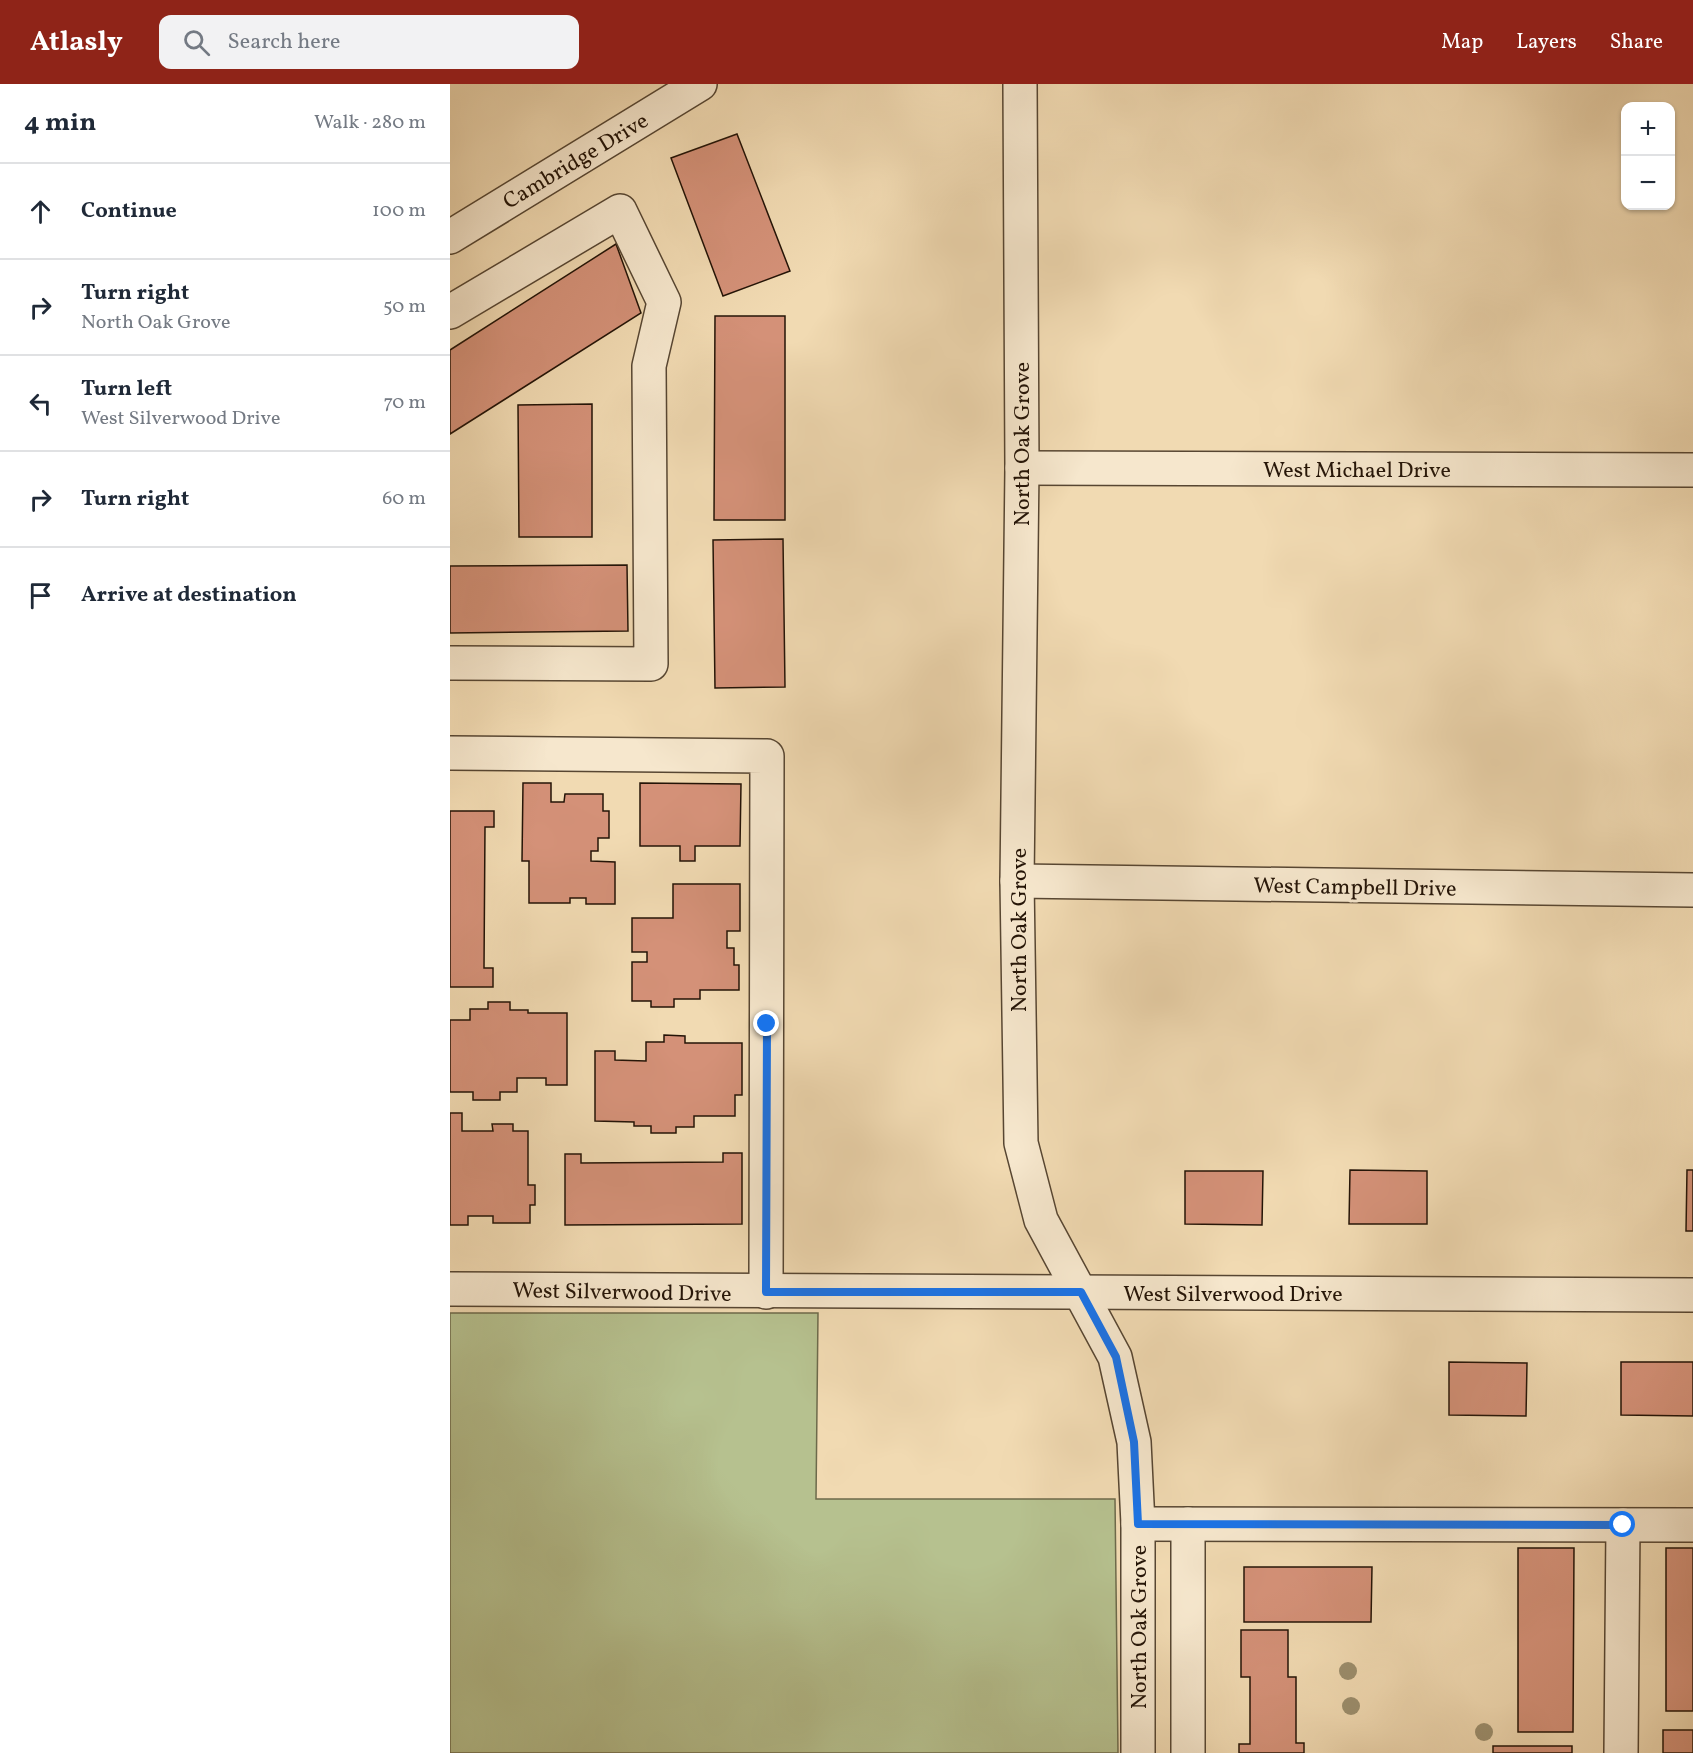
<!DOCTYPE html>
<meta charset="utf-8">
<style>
body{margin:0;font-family:Vollkorn,serif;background:#f2f2f3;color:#1f2937}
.controls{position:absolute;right:18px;top:18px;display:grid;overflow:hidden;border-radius:12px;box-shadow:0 2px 4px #0004}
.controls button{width:54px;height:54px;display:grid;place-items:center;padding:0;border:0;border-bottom:2px solid #e0e1e3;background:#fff;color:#1f2937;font:30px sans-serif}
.stop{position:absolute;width:18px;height:18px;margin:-14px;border:4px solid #1a73e8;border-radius:50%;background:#fff}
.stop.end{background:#1a73e8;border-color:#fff;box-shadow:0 2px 6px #0008}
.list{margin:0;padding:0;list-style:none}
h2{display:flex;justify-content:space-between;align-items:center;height:78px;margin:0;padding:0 24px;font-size:26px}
h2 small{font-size:20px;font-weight:400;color:#747a83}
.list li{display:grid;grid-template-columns:39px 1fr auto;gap:18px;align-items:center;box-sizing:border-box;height:96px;padding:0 24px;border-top:2px solid #e0e1e3}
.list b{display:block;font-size:22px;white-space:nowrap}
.list p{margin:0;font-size:20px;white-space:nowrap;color:#747a83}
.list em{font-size:20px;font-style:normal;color:#747a83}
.icon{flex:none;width:33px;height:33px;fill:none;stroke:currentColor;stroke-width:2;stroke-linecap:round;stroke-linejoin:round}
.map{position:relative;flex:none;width:1243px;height:1669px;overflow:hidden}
header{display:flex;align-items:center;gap:36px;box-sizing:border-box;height:84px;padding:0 30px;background:#8f2418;color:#fff}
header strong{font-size:28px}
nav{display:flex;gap:33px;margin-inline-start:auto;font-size:21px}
.search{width:420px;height:54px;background:#f2f2f3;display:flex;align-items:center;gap:15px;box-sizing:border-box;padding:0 21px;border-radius:12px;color:#747a83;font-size:22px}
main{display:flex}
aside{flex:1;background:#fff}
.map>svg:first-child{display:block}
.green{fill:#b6c18f;stroke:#6d6a4b;stroke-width:1.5}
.building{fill:#d49178;stroke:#241407;stroke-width:1.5}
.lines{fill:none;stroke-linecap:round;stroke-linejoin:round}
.minor-casing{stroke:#574632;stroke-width:36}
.minor{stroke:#f6e7cd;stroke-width:33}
.tree{fill:#9c8f6e}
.route{stroke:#1a73e8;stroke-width:8}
.labels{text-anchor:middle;stroke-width:6;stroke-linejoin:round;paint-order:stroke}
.street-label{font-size:22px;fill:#241407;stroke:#f6e7cd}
</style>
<header>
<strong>Atlasly</strong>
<div class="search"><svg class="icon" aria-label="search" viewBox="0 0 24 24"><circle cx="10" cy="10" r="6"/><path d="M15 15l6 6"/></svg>Search here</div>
<nav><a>Map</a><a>Layers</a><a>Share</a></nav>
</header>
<main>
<aside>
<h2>4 min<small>Walk · 280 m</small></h2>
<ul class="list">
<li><svg class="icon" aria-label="ahead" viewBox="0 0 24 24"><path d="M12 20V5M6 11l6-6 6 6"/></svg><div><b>Continue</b></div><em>100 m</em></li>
<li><svg class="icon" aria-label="right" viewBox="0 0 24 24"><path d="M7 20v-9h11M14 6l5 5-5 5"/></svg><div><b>Turn right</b><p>North Oak Grove</p></div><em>50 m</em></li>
<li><svg class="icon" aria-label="left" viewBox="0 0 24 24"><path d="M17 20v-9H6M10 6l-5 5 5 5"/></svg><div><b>Turn left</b><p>West Silverwood Drive</p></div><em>70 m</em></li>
<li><svg class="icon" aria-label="right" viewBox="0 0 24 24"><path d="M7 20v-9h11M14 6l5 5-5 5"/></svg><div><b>Turn right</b></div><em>60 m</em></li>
<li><svg class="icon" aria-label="arrive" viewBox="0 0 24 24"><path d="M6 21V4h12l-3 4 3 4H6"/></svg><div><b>Arrive at destination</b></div></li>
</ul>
</aside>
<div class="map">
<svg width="1243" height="1669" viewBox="0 0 1243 1669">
<rect width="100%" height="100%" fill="#f1dab2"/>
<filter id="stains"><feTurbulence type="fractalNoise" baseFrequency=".00333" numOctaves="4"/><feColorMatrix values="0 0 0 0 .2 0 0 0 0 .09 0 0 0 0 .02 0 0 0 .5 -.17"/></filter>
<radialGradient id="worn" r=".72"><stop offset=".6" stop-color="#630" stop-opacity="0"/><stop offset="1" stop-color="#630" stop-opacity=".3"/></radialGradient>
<path class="green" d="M0,1229H368L366,1415H665L668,1669H0Z"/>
<g class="building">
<path d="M287,50L340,187L273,212L221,74Z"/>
<path d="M166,160L191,229L0,350V266Z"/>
<path d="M265,232H335V436H264Z"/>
<path d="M142,320V453H69L68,321Z"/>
<path d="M333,455L335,603L265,604L263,456Z"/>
<path d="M177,481L178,547L0,549V482Z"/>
<path d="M73,699H101V718H114L115,710H153V727H159V754H148V767H141V777L165,778V820H136V814H120V819H79V777H72Z"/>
<path d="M190,699L291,700L290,762H245V777H230V762H190Z"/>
<path d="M0,727H44V743H35L34,884H43V903H0Z"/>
<path d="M223,800H290V847H277V864H284V881H289V906H250V915H224V923H201V917H182V878H197V868H182V834H223Z"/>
<path d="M38,918H60V926H78V929H117V1001H96V994H67V1008H50V1016H23V1008H0V936H20V925H38Z"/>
<path d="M214,951L235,952V959H292V1011H285V1032H244V1043H226V1049H201V1042H184V1038L145,1037V967H165V976L196,977V958H214Z"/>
<path d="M0,1029H12V1047H43L42,1040H63V1047H78V1101H85V1121H80V1139H43V1132H18V1141H0Z"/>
<path d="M273,1069H292V1140L115,1141V1070H131V1079L273,1078Z"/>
<path d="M900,1086L977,1087V1140H899Z"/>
<path d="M1237,1086H1243V1147H1236Z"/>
<path d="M735,1087H813L812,1141L735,1140Z"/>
<path d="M999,1278L1077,1279L1076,1332L999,1331Z"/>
<path d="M1171,1278H1243V1332L1171,1331Z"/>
<path d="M1068,1464H1124L1123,1648H1068Z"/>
<rect x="1216" y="1464" width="27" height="163"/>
<path d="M794,1483H922L921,1538H794Z"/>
<path d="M791,1546H838V1593H846V1659H854V1669H789V1660H800V1593H791Z"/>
<rect x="1213" y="1646" width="30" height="23"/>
<rect x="1043" y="1662" width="79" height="7"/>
</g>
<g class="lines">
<g class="minor-casing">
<g id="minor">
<path d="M570,0L572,384L567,797L571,1059L591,1136L665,1273L684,1358L688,1440V1669"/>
<path d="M0,153L250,0"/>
<path d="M0,228L170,127L214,218L199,282L201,580L0,579"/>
<path d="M572,384L1243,386"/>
<path d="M0,669L317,672L316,1208"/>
<path d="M567,797L1243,806"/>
<path d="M0,1205L1243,1211"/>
<path d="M688,1440L1243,1441"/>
<path d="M738,1669V1440"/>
<path d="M1171,1669L1173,1441"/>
</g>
</g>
<use href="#minor" class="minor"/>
</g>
<g class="tree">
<circle cx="898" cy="1587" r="9"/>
<circle cx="901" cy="1622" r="9"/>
<circle cx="1034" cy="1648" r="9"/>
</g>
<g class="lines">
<path class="route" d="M317,940L316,1208H631L666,1273L684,1358L688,1440L1173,1441"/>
</g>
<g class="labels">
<g class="street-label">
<text transform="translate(125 76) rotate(-31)" y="8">Cambridge Drive</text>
<text transform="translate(571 360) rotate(-90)" y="8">North Oak Grove</text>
<text x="907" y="393">West Michael Drive</text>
<text transform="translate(905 802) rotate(1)" y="8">West Campbell Drive</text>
<text transform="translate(568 846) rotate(-90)" y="8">North Oak Grove</text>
<text transform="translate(172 1207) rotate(1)" y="8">West Silverwood Drive</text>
<text x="783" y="1217">West Silverwood Drive</text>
<text transform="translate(688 1543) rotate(-90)" y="8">North Oak Grove</text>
</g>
</g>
<rect width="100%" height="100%" filter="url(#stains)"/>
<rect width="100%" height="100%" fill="url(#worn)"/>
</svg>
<div class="controls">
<button>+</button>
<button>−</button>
</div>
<div class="stop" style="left:1173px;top:1441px"></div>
<div class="stop end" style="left:317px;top:940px"></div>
</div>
</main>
